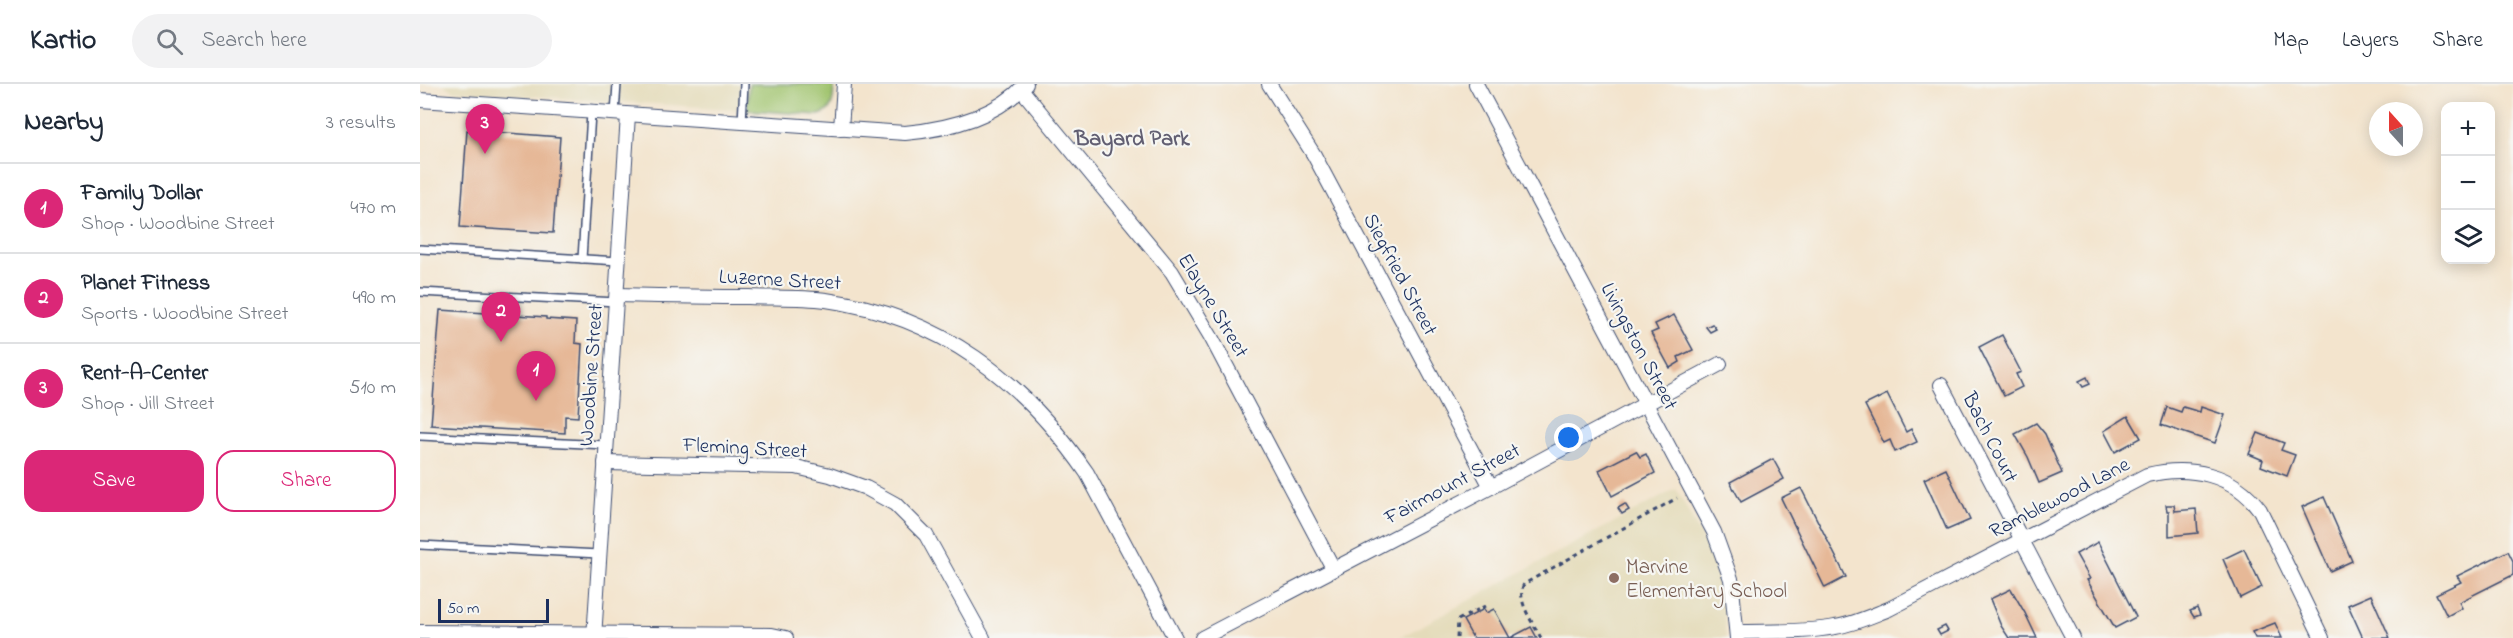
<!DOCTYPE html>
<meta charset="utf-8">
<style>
body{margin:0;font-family:"Indie Flower",sans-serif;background:#f2f2f3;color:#1f2937}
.controls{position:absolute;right:18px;top:18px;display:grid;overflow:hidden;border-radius:12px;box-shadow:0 3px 15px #0003}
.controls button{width:54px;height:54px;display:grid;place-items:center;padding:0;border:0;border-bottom:2px solid #e0e1e3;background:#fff;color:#1f2937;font:30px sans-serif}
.compass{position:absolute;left:1949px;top:18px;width:54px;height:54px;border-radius:50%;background:#fff;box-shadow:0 3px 15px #0003;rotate:339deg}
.scale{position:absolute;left:18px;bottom:15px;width:111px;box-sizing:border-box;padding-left:6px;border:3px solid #1b2f5e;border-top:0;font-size:16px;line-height:21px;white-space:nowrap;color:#1b2f5e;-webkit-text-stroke:4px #f6f6f2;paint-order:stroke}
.you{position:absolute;left:1149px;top:354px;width:21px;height:21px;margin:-15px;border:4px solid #fff;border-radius:50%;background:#1a73e8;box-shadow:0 0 0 9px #1a73e833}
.badge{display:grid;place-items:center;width:39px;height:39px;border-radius:50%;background:#db2777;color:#fff;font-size:20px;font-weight:700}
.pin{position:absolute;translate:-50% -50px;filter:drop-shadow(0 2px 3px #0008)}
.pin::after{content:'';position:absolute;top:32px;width:21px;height:18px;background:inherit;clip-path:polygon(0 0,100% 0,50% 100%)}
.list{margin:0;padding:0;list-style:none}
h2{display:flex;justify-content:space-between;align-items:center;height:78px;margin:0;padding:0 24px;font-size:26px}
h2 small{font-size:20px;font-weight:400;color:#747a83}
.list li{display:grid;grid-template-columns:39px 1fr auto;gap:18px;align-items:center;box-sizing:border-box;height:90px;padding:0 24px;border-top:2px solid #e0e1e3}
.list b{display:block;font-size:22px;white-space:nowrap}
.list p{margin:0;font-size:20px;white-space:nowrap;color:#747a83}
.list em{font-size:20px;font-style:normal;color:#747a83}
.actions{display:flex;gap:12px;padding:18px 24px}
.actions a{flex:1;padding:14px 0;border:2px solid #db2777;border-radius:18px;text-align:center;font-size:21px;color:#db2777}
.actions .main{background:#db2777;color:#fff}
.icon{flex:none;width:33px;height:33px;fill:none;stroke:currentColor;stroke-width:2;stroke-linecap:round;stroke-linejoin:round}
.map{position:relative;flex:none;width:2093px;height:554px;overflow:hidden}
header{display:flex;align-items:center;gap:36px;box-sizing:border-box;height:84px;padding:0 30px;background:#fff;border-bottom:2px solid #e0e1e3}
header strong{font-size:28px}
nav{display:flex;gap:33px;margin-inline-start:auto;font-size:21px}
.search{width:420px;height:54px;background:#f2f2f3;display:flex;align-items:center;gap:15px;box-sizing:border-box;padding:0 21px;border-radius:33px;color:#747a83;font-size:22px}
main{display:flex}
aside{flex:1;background:#fff}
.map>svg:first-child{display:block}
.built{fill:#e4dbba}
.green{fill:#9fc36c;stroke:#5d7965;stroke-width:1.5}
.building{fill:#e6b897}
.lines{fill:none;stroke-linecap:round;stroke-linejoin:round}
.lane-casing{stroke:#3b4a6f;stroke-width:10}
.street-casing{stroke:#3b4a6f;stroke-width:16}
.path{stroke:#3b4a6f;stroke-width:3;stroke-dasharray:4.5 4.5;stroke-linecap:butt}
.lane{stroke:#fff;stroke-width:7}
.street{stroke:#fff;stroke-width:14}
.education-dot{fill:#8d6e63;stroke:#f6f6f2;stroke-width:2}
.labels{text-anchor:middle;stroke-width:4.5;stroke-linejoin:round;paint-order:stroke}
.street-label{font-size:21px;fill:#1b2f5e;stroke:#f6f6f2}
.education-label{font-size:21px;fill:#785e54;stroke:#f6f6f2;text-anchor:start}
.neighbourhood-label{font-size:22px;font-weight:bold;fill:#625f72;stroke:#f6f6f2}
</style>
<header>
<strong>Kartio</strong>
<div class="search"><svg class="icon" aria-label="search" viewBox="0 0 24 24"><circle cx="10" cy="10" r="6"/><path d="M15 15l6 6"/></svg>Search here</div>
<nav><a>Map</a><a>Layers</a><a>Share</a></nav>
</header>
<main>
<aside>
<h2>Nearby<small>3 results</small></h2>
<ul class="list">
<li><span class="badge">1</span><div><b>Family Dollar</b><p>Shop · Woodbine Street</p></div><em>470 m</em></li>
<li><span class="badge">2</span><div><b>Planet Fitness</b><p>Sports · Woodbine Street</p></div><em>490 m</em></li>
<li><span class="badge">3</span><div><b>Rent-A-Center</b><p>Shop · Jill Street</p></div><em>510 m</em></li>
</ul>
<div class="actions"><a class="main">Save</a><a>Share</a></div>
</aside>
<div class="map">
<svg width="2093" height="554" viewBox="0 0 2093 554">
<rect width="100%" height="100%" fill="#f6f6f2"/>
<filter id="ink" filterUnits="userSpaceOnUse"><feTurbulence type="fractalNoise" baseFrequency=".0167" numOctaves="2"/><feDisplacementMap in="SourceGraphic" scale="12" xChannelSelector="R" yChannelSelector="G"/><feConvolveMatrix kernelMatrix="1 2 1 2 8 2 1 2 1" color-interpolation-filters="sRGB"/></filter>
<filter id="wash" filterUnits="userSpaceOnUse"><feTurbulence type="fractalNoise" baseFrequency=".008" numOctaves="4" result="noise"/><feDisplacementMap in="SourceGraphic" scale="24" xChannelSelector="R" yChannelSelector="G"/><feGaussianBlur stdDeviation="1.35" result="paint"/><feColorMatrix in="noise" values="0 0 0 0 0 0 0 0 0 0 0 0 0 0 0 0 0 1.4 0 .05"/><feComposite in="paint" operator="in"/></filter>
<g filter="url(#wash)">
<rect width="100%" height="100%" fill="#f3e4cd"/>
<g class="built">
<path d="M23,0H329L327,26L34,7Z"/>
<path d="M1256,405L1291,471L1303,517L1306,554H979Z"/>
</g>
<path class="green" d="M329,0H414C413,13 415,27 399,31L327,26Z"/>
<g id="blocks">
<g class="building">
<path d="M47,46L140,53L133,149L40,143Z"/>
<path d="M20,226L126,233V235L156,237L155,259L162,260L158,333L145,332V349L11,341Z"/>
<path d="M1254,231L1273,266L1258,273L1260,278L1250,284L1231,249L1238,246L1235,240Z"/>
<path d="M1292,240L1296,245L1290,248L1286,243Z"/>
<path d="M1582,251L1601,288L1596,290L1602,303L1584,312L1559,263Z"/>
<path d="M1667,293L1670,300L1663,303L1659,297Z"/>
<path d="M1467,310L1486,348L1491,345L1497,358L1475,368L1470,356L1464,359L1445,321Z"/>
<path d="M1747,323L1761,328L1763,323L1780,328L1781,323L1805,331L1795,359L1741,341Z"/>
<path d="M1708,332L1721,354L1695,368L1684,347Z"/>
<path d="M1616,339L1625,350L1642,389L1619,399L1608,373L1595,350Z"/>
<path d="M1838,349L1864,359L1861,366L1875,371L1867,392L1841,382L1843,376L1829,370Z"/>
<path d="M1216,367L1220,373L1226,370L1235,389L1192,412L1179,386Z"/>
<path d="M1353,375L1364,395L1321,418L1310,398Z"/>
<path d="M1526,385L1550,436L1527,446L1504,395Z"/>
<path d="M1381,404L1426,493L1405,504L1361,414Z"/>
<path d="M1904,413L1932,477L1910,487L1882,423Z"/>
<path d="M1205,420L1209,426L1202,430L1198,424Z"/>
<path d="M1746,421H1754L1755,427L1776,425L1778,449L1749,452V427H1747Z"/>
<path d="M1678,458L1716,533L1695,544L1667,496L1670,495L1656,470Z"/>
<path d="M1824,465L1842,503L1820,514L1803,475Z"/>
<path d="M2088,467L2093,477V491L2039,518L2042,524L2027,532L2016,510L2041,498L2037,492Z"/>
<path d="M1591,505L1605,529L1617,554H1589L1581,542L1570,515Z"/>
<path d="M1951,511L1970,554H1943L1928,521Z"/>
<path d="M1777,524L1780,531L1774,533L1770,527Z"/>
<path d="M1064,525L1066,529L1074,525L1090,554L1111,543L1117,554H1053L1043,536Z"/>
<path d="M1855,539L1862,554H1835L1832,548Z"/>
<path d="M1525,542L1528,547L1520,551L1517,546Z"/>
</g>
</g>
</g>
<g filter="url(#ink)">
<use href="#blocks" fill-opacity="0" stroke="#3b4a6f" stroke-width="1.5"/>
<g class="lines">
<g class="lane-casing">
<g id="lane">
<path d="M195,30L197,0"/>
<path d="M322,38L324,0"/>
<path d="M0,165L199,177"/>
<path d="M162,175L171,29"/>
<path d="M0,208L197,218"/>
<path d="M0,352L186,361"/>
<path d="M0,461L179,470"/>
</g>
</g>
<g class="street-casing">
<g id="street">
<path d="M849,0L894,71L1071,403"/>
<path d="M1056,0L1294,448L1311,495L1317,554"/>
<path d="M601,5L752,188L791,253L913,484"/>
<path d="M0,16L485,49C528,45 576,33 606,0"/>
<path d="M421,45L424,0"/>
<path d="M197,211C241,212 285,213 329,213C355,214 381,213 406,216C520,232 603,296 667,389L755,554"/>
<path d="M1521,301L1653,554"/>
<path d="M185,379L376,383L410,391L446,404L475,420L506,451L563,554"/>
<path d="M0,548L352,551L366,554"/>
<path d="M1317,548C1349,547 1383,549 1415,543C1434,540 1451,532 1469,525L1727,391C1769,381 1813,389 1840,426L1902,554"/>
<path d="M174,554L208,31"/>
<path d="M782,554L1071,403L1300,280"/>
</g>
</g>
<g class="path">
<path d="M1037,554L1038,536L1065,522"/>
<path d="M1121,554C1114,540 1095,516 1104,500L1257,414"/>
</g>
<use href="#lane" class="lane"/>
<use href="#street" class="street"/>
</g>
</g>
<circle class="education-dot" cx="1194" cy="494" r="6"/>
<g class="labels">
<g class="street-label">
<text transform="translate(981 190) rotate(62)" y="7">Siegfried Street</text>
<text transform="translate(360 195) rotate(3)" y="7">Luzerne Street</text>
<text transform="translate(794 221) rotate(59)" y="7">Elayne Street</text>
<text transform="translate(1220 262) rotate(62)" y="7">Livingston Street</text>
<text transform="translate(170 291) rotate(-86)" y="7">Woodbine Street</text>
<text transform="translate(1571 353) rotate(63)" y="7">Bach Court</text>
<text transform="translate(325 363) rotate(3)" y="7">Fleming Street</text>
<text transform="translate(1032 399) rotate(-28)" y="7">Fairmount Street</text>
<text transform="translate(1639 413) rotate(-27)" y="7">Ramblewood Lane</text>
</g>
<g class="education-label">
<text x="1206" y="489">Marvine<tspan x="1206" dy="24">Elementary School</tspan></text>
</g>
<g class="neighbourhood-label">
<text x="712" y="61">Bayard Park</text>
</g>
</g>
</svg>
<div class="controls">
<button>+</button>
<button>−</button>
<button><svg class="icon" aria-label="layers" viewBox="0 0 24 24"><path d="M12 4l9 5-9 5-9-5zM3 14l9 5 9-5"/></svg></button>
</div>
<svg class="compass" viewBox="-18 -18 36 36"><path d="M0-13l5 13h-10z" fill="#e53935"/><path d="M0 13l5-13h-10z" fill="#747a83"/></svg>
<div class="scale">50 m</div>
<div class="you"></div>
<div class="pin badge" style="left:116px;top:317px">1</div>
<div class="pin badge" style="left:81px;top:258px">2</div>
<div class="pin badge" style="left:65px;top:70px">3</div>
</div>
</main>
